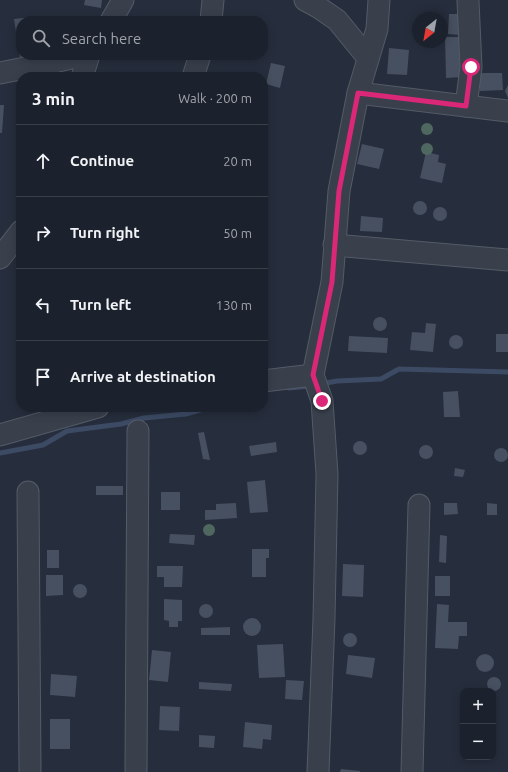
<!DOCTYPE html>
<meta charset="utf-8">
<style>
body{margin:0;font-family:Ubuntu,sans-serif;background:#292f39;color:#f1f3f6}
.controls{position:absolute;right:12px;bottom:12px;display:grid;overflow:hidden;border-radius:8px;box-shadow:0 2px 10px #0003}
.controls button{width:36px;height:36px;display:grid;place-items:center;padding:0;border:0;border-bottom:1px solid #3a3f49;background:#1c222d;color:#f1f3f6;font:20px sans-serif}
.compass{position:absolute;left:412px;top:12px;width:36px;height:36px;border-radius:50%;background:#1c222d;box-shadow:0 2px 10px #0003;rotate:211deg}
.stop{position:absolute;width:12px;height:12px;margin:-9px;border:3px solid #db2777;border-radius:50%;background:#fff}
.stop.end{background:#db2777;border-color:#fff;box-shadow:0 1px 4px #0008}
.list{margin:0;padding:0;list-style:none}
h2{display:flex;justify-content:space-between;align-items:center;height:52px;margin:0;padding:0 16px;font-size:17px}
h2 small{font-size:13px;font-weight:400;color:#a0a4aa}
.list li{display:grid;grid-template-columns:26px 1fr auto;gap:12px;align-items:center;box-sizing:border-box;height:72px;padding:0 16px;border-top:1px solid #3a3f49}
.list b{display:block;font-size:15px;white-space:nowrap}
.list em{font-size:13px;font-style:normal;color:#a0a4aa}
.icon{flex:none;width:22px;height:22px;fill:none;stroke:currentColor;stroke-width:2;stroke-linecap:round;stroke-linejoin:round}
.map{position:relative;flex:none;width:508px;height:772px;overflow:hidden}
.search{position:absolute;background:#1c222d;box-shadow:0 2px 10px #0003;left:16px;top:16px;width:252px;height:44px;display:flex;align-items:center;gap:10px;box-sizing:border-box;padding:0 14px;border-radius:16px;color:#a0a4aa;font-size:15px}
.panel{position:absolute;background:#1c222d;box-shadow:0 2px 10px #0003;left:16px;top:72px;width:252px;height:340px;border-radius:16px}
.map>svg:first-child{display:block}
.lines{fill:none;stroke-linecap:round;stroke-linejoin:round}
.stream{stroke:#3c4a64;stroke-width:5}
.building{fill:#475060}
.minor-casing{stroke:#545b67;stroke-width:23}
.minor{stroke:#39404c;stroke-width:21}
.tree{fill:#4e675f}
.route{stroke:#db2777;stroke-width:5}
</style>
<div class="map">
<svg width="508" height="772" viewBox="0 0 508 772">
<rect width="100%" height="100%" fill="#262d3c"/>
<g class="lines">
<g class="stream">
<path d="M321,384L337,381L381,379L399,369L508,372"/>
<path d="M289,388L311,386"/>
<path d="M0,453L43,445L67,431L121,424L144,418L186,414L210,407"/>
</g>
</g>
<g class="building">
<path d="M85,0H102L101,8L84,5Z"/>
<path d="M449,14H462L461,35L448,34Z"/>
<path d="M32,17V21H21V55L36,56L20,58L14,19Z"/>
<path d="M445,37H462L463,77L446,78Z"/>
<path d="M389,48L409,50L407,75L387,74Z"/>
<path d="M271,63L285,66L280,88L266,84Z"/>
<path d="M480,73H502L503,90L480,91Z"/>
<path d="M508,85V98L505,91Z"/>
<path d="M0,105H4L2,133H0Z"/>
<path d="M362,144L384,149L379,169L357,164Z"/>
<path d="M426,152L439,155L438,162L446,164L442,183L420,178Z"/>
<circle cx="420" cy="208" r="7"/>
<circle cx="440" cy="214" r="7"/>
<path d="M361,216L383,218L382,232L360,231Z"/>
<circle cx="380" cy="324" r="7"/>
<path d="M426,323L436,324L433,352L410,350L412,332L425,333Z"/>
<rect x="496" y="334" width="12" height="18"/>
<circle cx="456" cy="342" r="7"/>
<path d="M349,336L388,338L387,353L348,351Z"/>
<path d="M458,391L460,417H444L443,392Z"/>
<path d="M204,432L210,460L203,459L198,433Z"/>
<circle cx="360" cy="448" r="7"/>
<path d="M276,442L277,452L251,456L249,446Z"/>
<circle cx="426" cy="452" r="7"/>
<circle cx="501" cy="455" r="7"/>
<path d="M455,468L465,470L463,477L454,476Z"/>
<path d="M265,480L268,512L250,513L247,482Z"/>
<rect x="96" y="486" width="27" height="9"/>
<rect x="161" y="492" width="19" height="18"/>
<path d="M236,503L237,518L205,520V510H216V504Z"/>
<path d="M444,503H457L458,514L444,515Z"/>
<path d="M487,503L497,504V515H487Z"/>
<path d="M170,534L195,535L194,545L169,543Z"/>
<path d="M440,535L447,536L446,563L439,562Z"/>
<path d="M252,549H269V558H266V577H252Z"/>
<rect x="47" y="550" width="12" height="18"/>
<path d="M343,564L364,565L363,597L342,596Z"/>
<path d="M157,566H183L182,587H164V577H157Z"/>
<path d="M46,575H63V595L46,596Z"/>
<rect x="435" y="576" width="15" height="20"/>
<circle cx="80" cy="591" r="7"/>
<path d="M164,599L182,600V621H178V627H169V621L164,620Z"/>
<path d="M437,604L449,605L448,622H467V636H459L458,649L435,648Z"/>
<circle cx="206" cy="611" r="7"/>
<circle cx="252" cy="627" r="9"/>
<path d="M230,627V635H201V628Z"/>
<circle cx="350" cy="640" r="7"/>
<path d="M283,644L285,677L259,678L257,645Z"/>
<path d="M152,650L171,652L168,682L149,680Z"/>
<circle cx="485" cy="663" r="9"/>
<path d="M348,655L375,658L372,678L346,674Z"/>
<path d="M51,674L77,676L75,697L50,695Z"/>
<circle cx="494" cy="684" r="7"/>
<path d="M286,680L304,681L302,700L285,699Z"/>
<path d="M199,682L232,684L231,691L199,689Z"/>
<path d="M160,706L180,707L179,731L159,730Z"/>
<rect x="50" y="719" width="20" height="30"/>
<path d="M245,722L272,725L271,740L263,739L262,749L243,747Z"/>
<path d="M199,735L215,736L214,748L199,747Z"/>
<path d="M341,769L360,771V772H340Z"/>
</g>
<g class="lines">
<g class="minor-casing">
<g id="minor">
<path d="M305,0L318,7L337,20L368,58"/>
<path d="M111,21L123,0"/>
<path d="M211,21L213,0"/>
<path d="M0,73L50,63L83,55"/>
<path d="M82,77L89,55"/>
<path d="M193,77L200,55"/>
<path d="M358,93L508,111"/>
<path d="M466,106L471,67L468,1"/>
<path d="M334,245L508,260"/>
<path d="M0,258L21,231"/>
<path d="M263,381L313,375"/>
<path d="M0,435L98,407"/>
<path d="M28,492L30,772"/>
<path d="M136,772L138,431"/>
<path d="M318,772L324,619L327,474L322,401L313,375L332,282L339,191L358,93L377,29L379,0"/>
<path d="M412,772L419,505"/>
</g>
</g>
<use href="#minor" class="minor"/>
</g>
<g class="tree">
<circle cx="427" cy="129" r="6"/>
<circle cx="427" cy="149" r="6"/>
<circle cx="209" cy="530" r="6"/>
</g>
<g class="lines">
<path class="route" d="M322,401L313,375L332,282L339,191L358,93L466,106L471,67"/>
</g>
</svg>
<div class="controls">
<button>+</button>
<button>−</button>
</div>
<svg class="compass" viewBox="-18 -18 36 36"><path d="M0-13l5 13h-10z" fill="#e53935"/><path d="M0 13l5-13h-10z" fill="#a0a4aa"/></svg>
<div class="stop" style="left:471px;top:67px"></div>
<div class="stop end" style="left:322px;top:401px"></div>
<div class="search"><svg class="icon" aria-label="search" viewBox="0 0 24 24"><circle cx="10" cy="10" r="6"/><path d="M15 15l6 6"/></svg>Search here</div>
<section class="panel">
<h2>3 min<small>Walk · 200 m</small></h2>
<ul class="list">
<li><svg class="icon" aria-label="ahead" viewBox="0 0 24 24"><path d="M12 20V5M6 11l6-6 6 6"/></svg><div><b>Continue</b></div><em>20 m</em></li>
<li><svg class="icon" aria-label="right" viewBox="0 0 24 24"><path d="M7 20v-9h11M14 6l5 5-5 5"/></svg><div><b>Turn right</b></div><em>50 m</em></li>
<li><svg class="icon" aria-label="left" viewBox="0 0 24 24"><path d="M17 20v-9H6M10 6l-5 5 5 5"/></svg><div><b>Turn left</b></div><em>130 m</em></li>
<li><svg class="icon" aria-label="arrive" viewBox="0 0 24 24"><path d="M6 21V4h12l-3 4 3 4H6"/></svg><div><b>Arrive at destination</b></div></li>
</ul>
</section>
</div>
